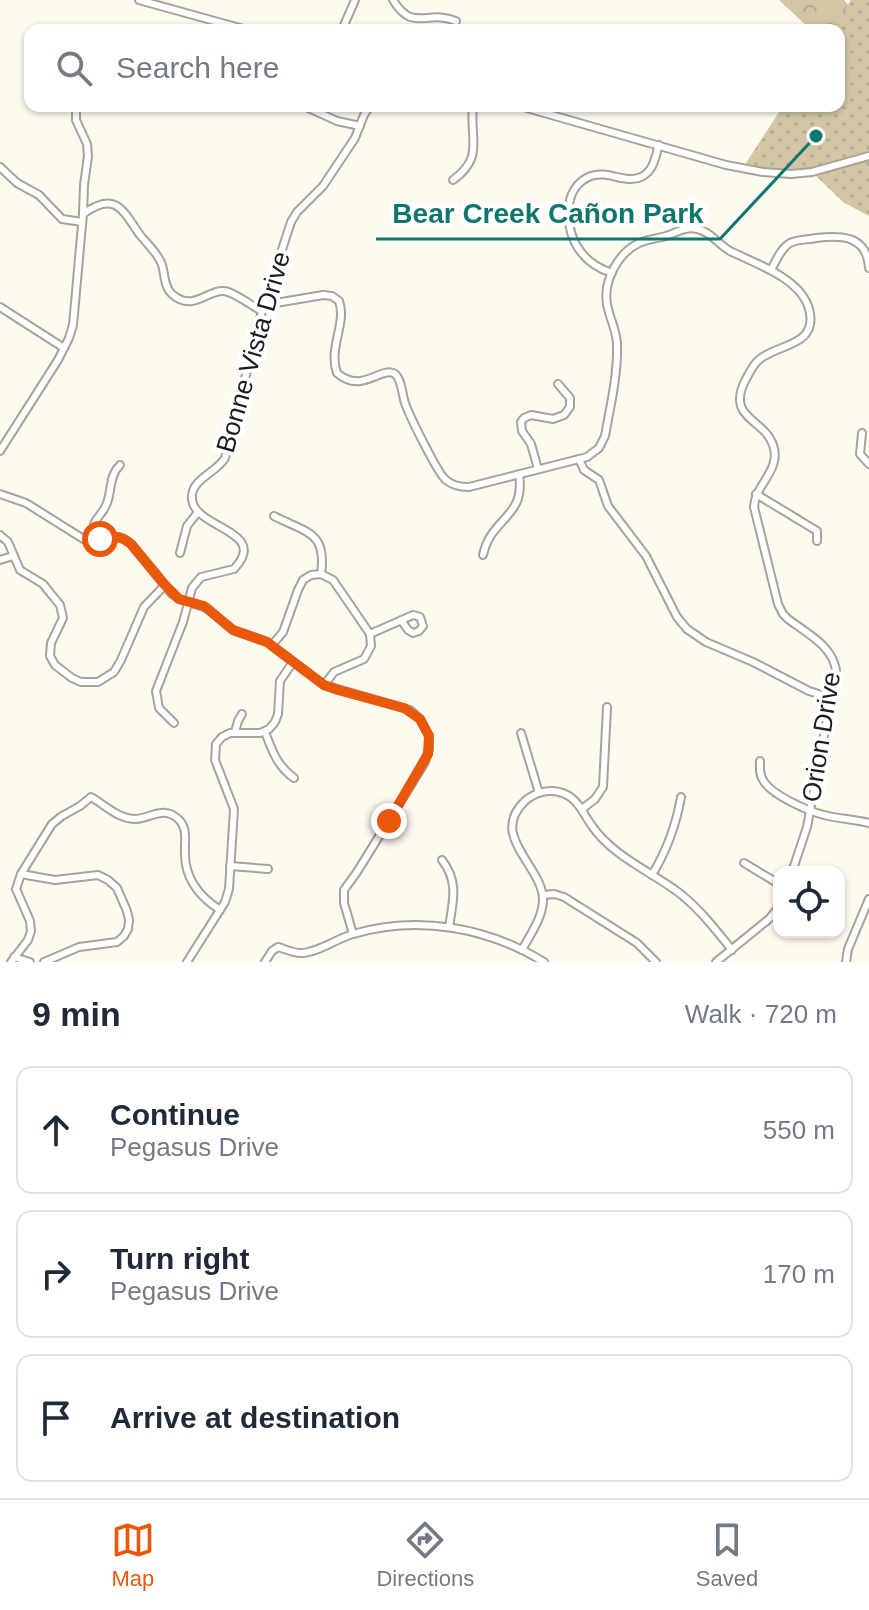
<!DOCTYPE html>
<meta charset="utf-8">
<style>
body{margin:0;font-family:Arial,sans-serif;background:#f2f2f3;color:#1f2937}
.controls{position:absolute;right:24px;bottom:24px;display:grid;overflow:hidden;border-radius:16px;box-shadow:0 2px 6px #0004}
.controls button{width:72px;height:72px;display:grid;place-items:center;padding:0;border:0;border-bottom:2px solid #e0e1e3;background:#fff;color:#1f2937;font:40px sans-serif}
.stop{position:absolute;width:24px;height:24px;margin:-18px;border:6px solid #ea580c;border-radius:50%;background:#fff}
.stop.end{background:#ea580c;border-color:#fff;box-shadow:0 2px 8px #0008}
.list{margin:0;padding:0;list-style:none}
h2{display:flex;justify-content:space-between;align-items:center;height:104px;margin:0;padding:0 32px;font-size:34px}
h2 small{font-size:26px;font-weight:400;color:#747a83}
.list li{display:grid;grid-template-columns:52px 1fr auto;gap:24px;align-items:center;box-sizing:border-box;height:128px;margin:0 16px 16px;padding:0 16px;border:2px solid #e0e1e3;border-radius:16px}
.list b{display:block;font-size:30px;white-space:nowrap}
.list p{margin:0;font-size:26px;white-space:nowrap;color:#747a83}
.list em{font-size:26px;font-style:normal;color:#747a83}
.icon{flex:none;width:44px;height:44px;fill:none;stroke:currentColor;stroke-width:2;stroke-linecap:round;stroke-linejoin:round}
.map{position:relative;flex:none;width:869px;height:962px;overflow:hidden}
.search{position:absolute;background:#fff;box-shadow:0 2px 6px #0004;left:24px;right:24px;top:24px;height:88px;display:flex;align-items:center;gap:20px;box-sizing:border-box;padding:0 28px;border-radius:16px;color:#747a83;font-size:30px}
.sheet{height:536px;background:#fff}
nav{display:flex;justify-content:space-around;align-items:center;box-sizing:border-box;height:112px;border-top:2px solid #e0e1e3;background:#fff;font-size:22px;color:#747a83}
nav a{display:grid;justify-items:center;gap:4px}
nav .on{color:#ea580c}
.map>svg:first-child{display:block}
.forest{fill:url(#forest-crowns)}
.park{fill:url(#park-dots)}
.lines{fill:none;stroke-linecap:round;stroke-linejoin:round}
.minor-casing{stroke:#a7a39a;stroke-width:10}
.minor{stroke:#fff;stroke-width:6}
.route{stroke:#ea580c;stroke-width:10}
.labels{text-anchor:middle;stroke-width:8;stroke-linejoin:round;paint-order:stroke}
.street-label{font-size:26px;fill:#1d1c19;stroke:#fff}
.leader{fill:none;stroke:#0f766e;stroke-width:3}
.callout-dot{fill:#0f766e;stroke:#fff;stroke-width:3}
.callout-label{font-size:28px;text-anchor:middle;font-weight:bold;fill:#0f766e;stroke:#fff;stroke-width:8;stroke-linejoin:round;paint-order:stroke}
</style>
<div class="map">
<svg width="869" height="962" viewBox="0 0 869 962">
<defs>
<pattern id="forest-crowns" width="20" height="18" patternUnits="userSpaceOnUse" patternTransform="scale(2)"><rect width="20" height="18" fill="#d2c6a7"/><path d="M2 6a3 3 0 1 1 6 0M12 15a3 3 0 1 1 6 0" fill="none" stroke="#b4aa8f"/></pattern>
<pattern id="park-dots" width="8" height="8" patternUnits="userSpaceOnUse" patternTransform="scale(2)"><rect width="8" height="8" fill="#d2c6a7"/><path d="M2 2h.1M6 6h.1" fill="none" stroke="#b4aa8f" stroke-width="1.8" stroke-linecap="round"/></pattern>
</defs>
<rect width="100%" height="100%" fill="#fefaf0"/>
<path class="forest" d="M779,0H844L869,30H811Z"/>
<path class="park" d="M851,0H869V216L843,202L814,174L804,171H782L744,166L783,106H839V30H832Z"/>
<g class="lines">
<g class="minor-casing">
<g id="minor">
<path d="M139,0L247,30"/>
<path d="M393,0C413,33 427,9 456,21"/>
<path d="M342,30L355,0"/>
<path d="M304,106L337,121L360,126"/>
<path d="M520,106L726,165L763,172L791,174L812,172L869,156"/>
<path d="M0,167L17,183L39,195L62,219L82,222"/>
<path d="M453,180C485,157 469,138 473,106"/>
<path d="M83,214C116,190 123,211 140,235C148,245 158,253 162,265C165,275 164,287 172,294C193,313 208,289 224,291C235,292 251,306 262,311"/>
<path d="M771,270C776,261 781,248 790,243C797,239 807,240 816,238C841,235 867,235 869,268"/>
<path d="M612,273C600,269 589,263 581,252C564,231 561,187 591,176C608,170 625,184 641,177C654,171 655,157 659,145"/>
<path d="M264,305L323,295L332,296L339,301C347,323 328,348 337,373C362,395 382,365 395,374C402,380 402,395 405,403C409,415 438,474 446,480C452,485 461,487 469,487L587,457L599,448L605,436C610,407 618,375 617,345C617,330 609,318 607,304C603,281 618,253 639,243C646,240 654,239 662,237C675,234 684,226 697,229C712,232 719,246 732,252C757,264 801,279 809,309C819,346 778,344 760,359C753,364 750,372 746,379C725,419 764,418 773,445C782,470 755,484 754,507L778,604L783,614L788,619C806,633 832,645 836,670L807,827L792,872"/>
<path d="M0,307L64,348"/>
<path d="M862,433L860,454L869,464"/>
<path d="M0,451L58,360L69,338L73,325L83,214L84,185L88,156L87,144L76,120V106"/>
<path d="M579,459L584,470L599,480L608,506L646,556L677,617L687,629L706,642L753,662L809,691L832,698"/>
<path d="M538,469L531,444L522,431L521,422L524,418L531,415L553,419L564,415L570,407V398L558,384"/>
<path d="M0,494L26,503L85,540C104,541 114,530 131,544L172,594L179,599L207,608L233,630L267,642L324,685L410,710L420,719L429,736V749L425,762L357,872L344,890V903L353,934"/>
<path d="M756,494L817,531V541"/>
<path d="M274,516C307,533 327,532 321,574"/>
<path d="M0,535L8,542L20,570L43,584L60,605L63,618L51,643L50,656L55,665L72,678L81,682H98L114,672L121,660L144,607L165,585"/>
<path d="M94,540C91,515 100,521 107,503C112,489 109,476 120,465"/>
<path d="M180,553L187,526L198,512"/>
<path d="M483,555C491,517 526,518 519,474"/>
<path d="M0,560L13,556"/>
<path d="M370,634L413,615L420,617L423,626L419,631L413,633L408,630L401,620"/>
<path d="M272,645L283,632L298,590L303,580L311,575L321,574L333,580L370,634L371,646L364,659L334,672L324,685"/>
<path d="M174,723L159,708L156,691L183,622L192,588L201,577L234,569C272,529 188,529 192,495C194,478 217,472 225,458L262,311L291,222L297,212L323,186L355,138L364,115L370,106"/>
<path d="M235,732L238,721L242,714"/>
<path d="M265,732C272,750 277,766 294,778"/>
<path d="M521,733L539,793"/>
<path d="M760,761C760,768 759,774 763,780C771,795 808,811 824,815C839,819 854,819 869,823"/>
<path d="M582,809L595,799L603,787L607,707"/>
<path d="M442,860C459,882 453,901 449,927"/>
<path d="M744,863L779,884"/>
<path d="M230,866L268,869"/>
<path d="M21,874L55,880L98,875L108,880L117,888L127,911L129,920L128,929L124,936L117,942L79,947L44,962"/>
<path d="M652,875C667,850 676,826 681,797"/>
<path d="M543,895L554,894L564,897L637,943L656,962"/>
<path d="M522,950C530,935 543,917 543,900C543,866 488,836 525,801C534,793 547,789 559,792C577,796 582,812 592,826C613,856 648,870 678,892C699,908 715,929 732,950"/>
<path d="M14,957L30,962"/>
<path d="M11,962L28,940L31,931L30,921L16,889L21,874L52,824L62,816L80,806L91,797C105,805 118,819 136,819C151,818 163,806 177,818C189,828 184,841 185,854C185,879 200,897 220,910"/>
<path d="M187,962L225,902L229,889L234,809L215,760L216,744L222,737L230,733H260L269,729L275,722L278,714L280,681L293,662"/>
<path d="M265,962L272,951L278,947C285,949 293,953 301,953C317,953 338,938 353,934C418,915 487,927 544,962"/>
<path d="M716,962L769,919L779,907"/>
<path d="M846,962L848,949L869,899"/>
</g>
</g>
<use href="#minor" class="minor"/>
</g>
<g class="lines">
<path class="route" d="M100,539C113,536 121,535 131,544L165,585L179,599L204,606L233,630L267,642L324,685L338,690L404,708L420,719L429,736L428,754L389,821"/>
</g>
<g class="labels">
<g class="street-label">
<text transform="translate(253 352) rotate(-74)" y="9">Bonne Vista Drive</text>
<text transform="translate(821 737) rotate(-81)" y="9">Orion Drive</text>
</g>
</g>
<path class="leader" d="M816 136L720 239H376"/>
<circle class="callout-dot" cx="816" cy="136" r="8"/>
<g class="callout-label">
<text x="548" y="223">Bear Creek Cañon Park</text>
</g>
</svg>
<div class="controls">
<button><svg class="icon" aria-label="locate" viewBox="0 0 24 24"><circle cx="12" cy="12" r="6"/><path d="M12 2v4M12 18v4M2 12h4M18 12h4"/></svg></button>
</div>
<div class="stop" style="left:100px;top:539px"></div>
<div class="stop end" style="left:389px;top:821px"></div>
<div class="search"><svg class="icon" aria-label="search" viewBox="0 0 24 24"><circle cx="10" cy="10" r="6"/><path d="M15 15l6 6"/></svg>Search here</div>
</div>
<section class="sheet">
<h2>9 min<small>Walk · 720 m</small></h2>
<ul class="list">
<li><svg class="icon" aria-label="ahead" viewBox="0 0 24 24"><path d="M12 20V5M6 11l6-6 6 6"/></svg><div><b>Continue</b><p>Pegasus Drive</p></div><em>550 m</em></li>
<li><svg class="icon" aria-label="right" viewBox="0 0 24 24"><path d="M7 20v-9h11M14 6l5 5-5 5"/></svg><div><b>Turn right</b><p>Pegasus Drive</p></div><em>170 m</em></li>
<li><svg class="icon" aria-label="arrive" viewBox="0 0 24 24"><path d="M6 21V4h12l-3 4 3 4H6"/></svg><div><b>Arrive at destination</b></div></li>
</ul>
</section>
<nav>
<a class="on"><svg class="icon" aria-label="map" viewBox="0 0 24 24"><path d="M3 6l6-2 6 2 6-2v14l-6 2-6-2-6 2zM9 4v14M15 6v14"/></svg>Map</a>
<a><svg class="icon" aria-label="directions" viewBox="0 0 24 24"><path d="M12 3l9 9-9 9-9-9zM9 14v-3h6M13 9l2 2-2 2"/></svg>Directions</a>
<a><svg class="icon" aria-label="saved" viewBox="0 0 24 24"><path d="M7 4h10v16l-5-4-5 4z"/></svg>Saved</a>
</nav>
